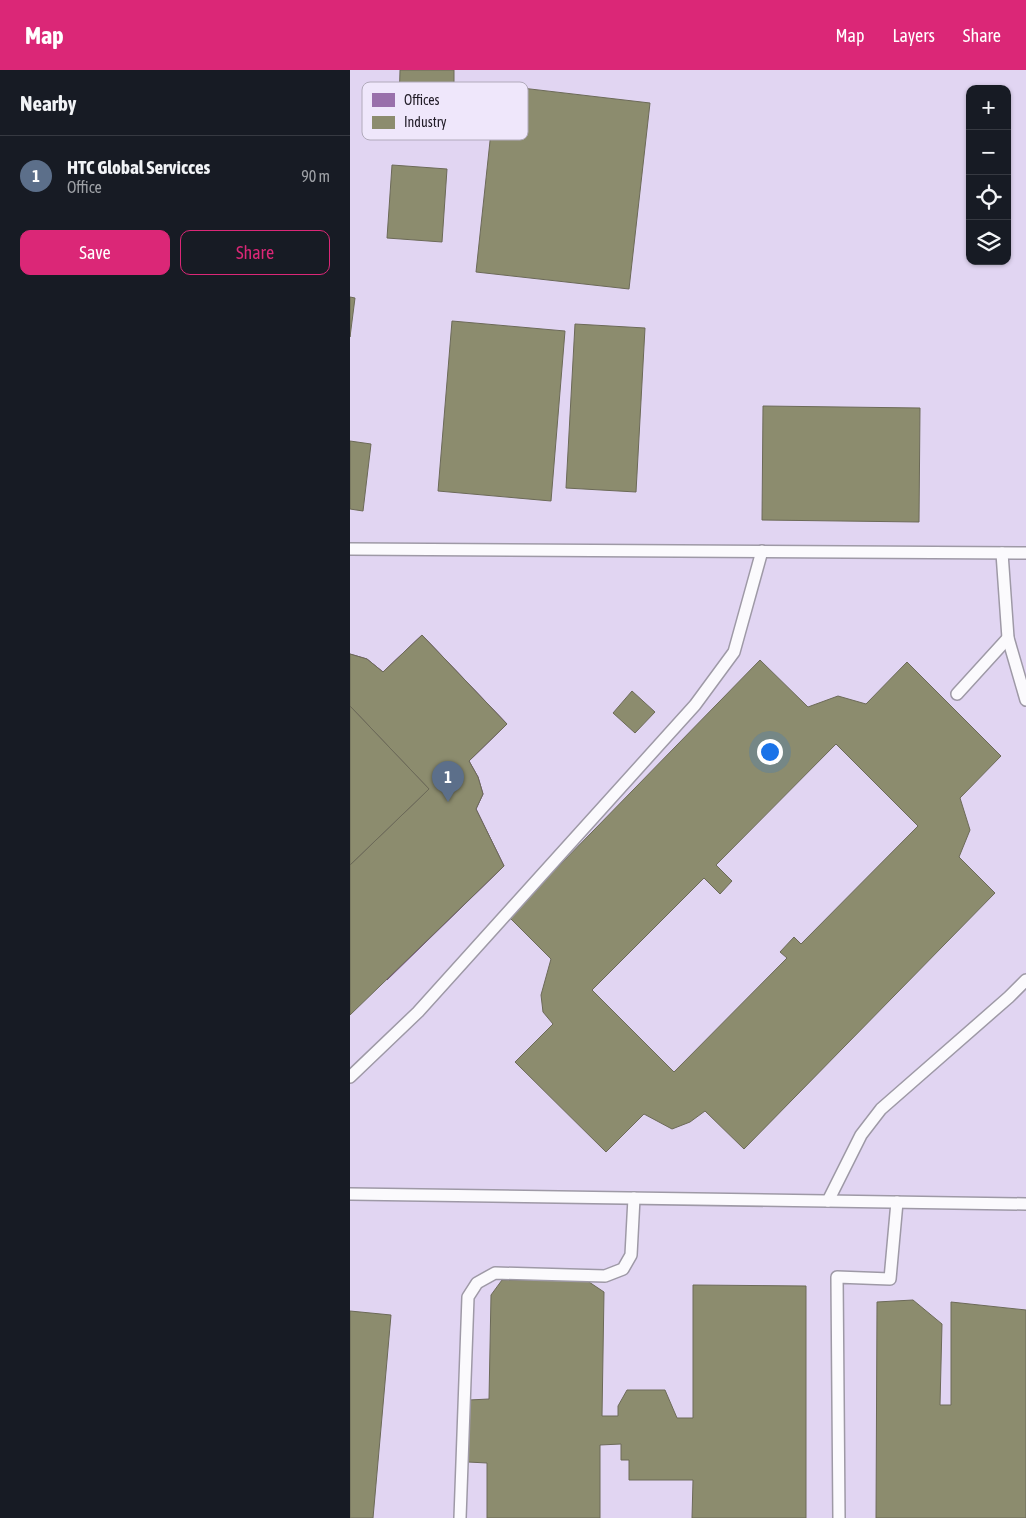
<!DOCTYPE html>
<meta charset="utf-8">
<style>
body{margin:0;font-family:"Asap Condensed",sans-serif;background:#20242c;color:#f1f3f6}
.controls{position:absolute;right:15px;top:15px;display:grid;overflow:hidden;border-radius:10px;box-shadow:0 1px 4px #0004}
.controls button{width:45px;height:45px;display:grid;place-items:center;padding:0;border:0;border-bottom:1px solid #363941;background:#171b24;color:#f1f3f6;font:25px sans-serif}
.you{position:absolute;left:419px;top:681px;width:18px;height:18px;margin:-12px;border:4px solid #fff;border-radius:50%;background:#1a73e8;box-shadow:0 0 0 8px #1a73e833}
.badge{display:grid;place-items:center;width:32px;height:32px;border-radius:50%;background:#db2777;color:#fff;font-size:16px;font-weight:700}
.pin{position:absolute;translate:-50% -41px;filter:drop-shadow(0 1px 2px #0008)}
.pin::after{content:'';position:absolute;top:26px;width:18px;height:15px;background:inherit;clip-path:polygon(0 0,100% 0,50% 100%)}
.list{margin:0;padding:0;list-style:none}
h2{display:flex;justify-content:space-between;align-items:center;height:65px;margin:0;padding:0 20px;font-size:21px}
h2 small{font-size:16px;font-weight:400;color:#9ea1a6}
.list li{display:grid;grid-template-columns:32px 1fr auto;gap:15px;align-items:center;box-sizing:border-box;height:80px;padding:0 20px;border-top:1px solid #363941}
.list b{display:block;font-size:19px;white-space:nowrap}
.list p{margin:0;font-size:16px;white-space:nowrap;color:#9ea1a6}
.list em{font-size:16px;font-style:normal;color:#9ea1a6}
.actions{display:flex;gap:10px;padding:15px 20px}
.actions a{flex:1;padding:11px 0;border:1px solid #db2777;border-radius:10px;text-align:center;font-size:18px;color:#db2777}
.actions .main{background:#db2777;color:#fff}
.icon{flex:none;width:28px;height:28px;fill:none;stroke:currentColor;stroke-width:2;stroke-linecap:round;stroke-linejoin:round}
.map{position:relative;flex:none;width:676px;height:1448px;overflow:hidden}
header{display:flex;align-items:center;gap:30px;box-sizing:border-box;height:70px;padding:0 25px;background:#db2777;color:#fff}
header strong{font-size:24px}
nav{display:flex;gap:28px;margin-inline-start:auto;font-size:18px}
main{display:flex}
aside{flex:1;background:#171b24}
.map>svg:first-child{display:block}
.built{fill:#e1d5f2;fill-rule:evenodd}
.offices{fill:#9970ab;stroke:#755683}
.industry{fill:#8c8c6e;stroke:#6c6a58;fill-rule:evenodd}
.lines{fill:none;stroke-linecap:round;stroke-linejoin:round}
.service-casing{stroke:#9e99a6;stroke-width:14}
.service{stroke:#fbfafd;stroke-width:11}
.key{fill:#efe7fb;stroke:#b1aabb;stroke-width:1}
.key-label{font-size:14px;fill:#201b26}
</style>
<header>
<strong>Map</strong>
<nav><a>Map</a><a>Layers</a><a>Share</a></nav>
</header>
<main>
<aside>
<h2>Nearby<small></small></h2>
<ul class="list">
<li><span class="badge" style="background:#5c6f8a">1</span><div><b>HTC Global Servicces</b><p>Office</p></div><em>90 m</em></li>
</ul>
<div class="actions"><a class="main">Save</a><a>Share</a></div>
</aside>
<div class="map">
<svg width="676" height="1448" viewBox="0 0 676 1448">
<rect width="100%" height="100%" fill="#e6dff0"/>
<path class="built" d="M0,0H676V1448H0ZM620,19H657V191H620Z"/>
<path class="offices" d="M72,565L157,654L119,691L128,707L133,724L126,739L154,796L37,910L0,873V795L79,719L0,636V584L17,589L33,602Z"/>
<g class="industry">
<path d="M50,0H104V36H49Z"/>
<path d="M146,15L300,33L279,219L126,202Z"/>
<path d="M42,95L97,99L92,172L37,168Z"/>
<path d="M0,227L5,228L0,267Z"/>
<path d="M102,251L215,261L201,431L88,421Z"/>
<path d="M225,254L295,258L286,422L216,418Z"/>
<path d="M413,336L570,338L569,452L412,450Z"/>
<path d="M0,371L21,374L13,441L0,439Z"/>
<path d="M72,565L157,654L119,691L128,707L133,724L126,739L154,796L0,945V795L79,719L0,636V584L17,589L33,602Z"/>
<path d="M410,590L458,637L488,626L516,634L557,592L651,686L610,728L620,760L609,787L645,823L394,1079L355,1041L340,1052L322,1059L294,1044L256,1082L165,992L203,954L193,942L191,925L201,889L159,847ZM486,674L568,756L451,874L444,867L430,882L437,888L324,1002L242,920L354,808L370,824L382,811L366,795Z"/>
<path d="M282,621L305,642L285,663L263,643Z"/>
<path d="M0,636L79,719L0,795Z"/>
<path d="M152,1210H236L254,1222L252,1346H268V1336L277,1320H315L327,1348H343V1215L456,1216V1448H342L343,1410H279V1390H271V1374L250,1375V1448H137V1393L118,1392L119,1330L139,1329L141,1225Z"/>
<path d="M563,1230L592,1254L590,1335H601V1232L676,1240V1448H526L527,1232Z"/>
<path d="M0,1241L41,1245L23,1448H0Z"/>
</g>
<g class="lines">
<g class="service-casing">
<g id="service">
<path d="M0,479L676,483"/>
<path d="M652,483L658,568L676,630"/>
<path d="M607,624L658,568"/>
<path d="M0,1007L68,942L345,635L384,582L412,481"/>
<path d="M0,1124L676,1134"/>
<path d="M478,1131L511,1065L531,1039L659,927L676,910"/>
<path d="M110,1448L118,1227L127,1213L145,1203L255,1206L273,1199L281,1185L284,1128"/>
<path d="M489,1448L487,1207L540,1209L547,1132"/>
</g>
</g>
<use href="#service" class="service"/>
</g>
<rect x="12" y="12" width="166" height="58" rx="8" class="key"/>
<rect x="22" y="23" width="23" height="14" fill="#9970ab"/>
<rect x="22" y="46" width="23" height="13" fill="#8c8c6e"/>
<g class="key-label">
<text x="54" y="35">Offices</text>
<text x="54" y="57">Industry</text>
</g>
</svg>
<div class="controls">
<button>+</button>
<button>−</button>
<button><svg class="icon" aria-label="locate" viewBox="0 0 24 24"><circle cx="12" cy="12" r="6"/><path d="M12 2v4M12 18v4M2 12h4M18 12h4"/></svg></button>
<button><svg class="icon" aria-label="layers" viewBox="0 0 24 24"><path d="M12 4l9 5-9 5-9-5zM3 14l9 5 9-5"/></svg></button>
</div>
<div class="you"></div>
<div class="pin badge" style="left:98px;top:732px;background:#5c6f8a">1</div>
</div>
</main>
